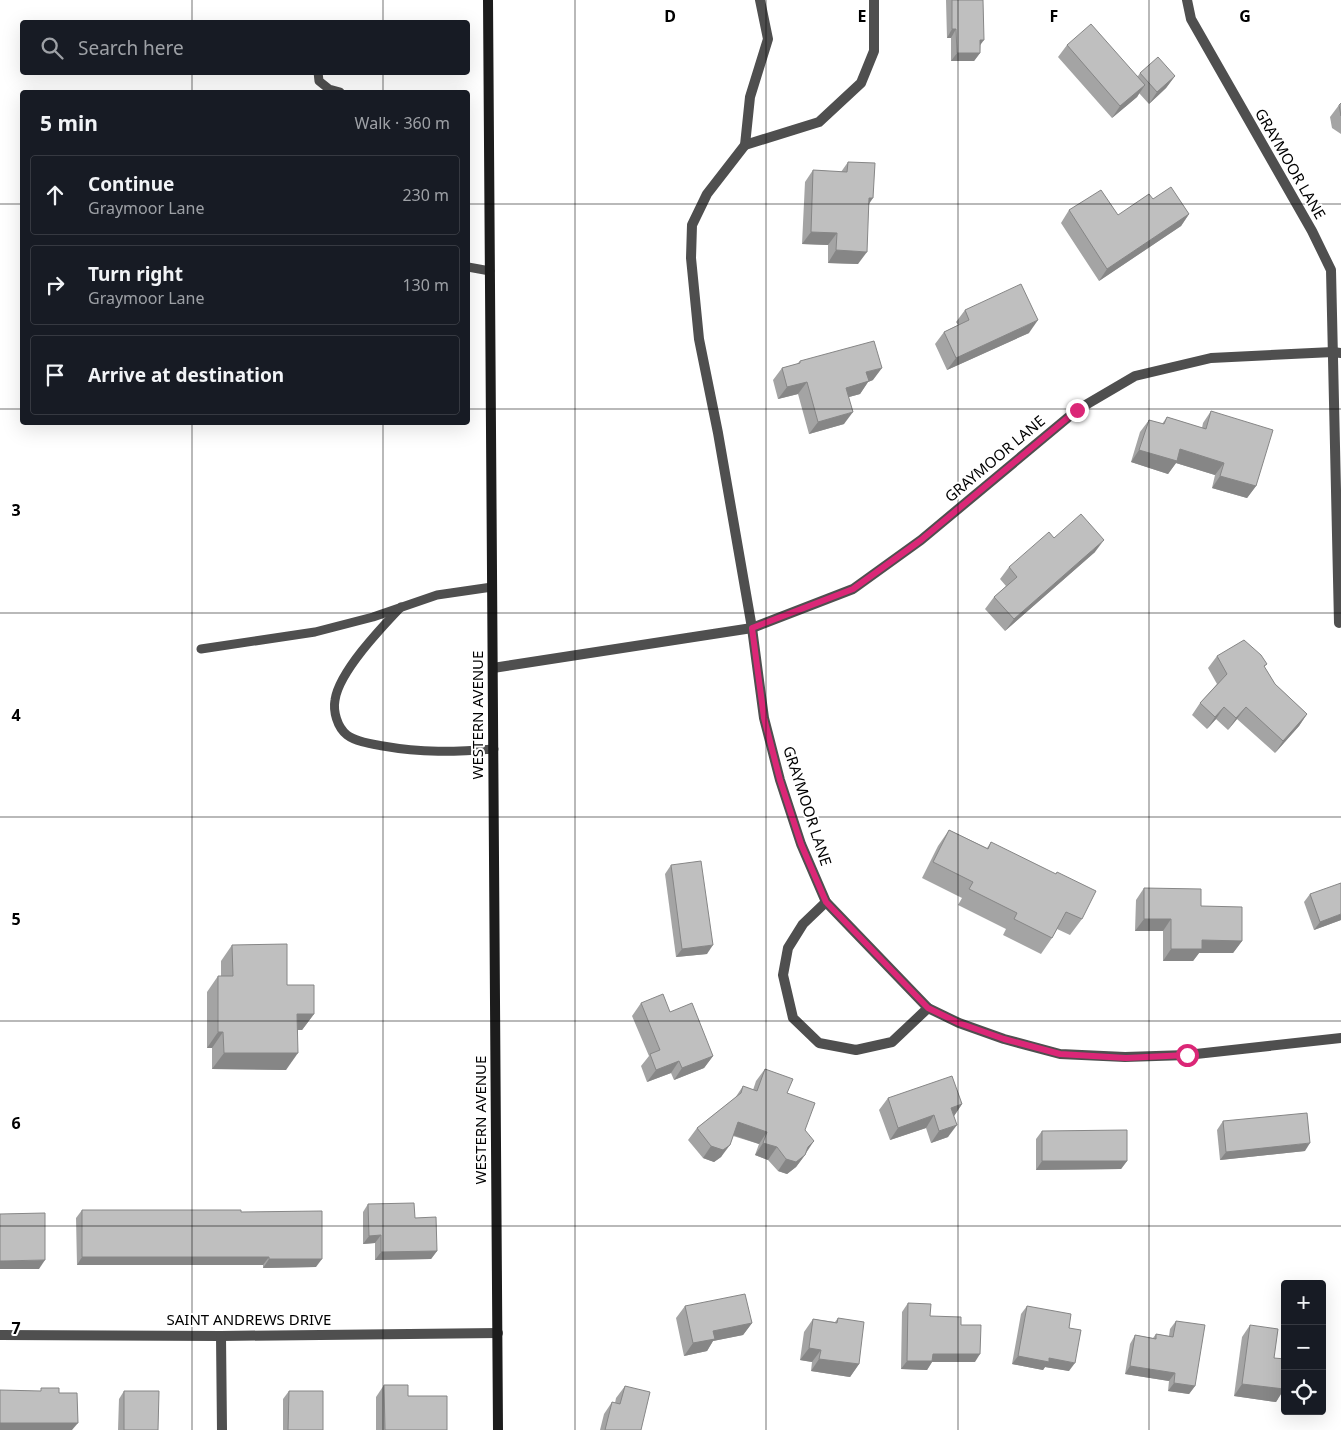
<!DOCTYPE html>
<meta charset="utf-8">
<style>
body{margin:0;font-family:"Noto Sans",sans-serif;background:#20242c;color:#f1f3f6}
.controls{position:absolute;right:15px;bottom:15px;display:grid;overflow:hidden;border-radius:5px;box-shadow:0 5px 20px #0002}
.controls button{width:45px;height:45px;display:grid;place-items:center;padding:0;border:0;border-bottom:1px solid #363941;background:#171b24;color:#f1f3f6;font:25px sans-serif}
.stop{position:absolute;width:15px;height:15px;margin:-11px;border:4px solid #db2777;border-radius:50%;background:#fff}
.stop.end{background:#db2777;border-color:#fff;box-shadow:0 1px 5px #0008}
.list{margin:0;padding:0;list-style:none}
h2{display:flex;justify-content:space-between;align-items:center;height:65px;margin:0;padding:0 20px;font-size:21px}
h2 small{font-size:16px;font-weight:400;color:#9ea1a6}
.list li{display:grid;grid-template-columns:32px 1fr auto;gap:15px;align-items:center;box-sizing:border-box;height:80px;margin:0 10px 10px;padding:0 10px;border:1px solid #363941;border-radius:5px}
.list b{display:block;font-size:19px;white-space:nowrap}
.list p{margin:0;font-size:16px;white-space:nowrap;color:#9ea1a6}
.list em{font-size:16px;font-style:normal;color:#9ea1a6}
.icon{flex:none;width:28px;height:28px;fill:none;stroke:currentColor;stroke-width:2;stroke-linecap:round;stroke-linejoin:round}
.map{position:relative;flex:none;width:1341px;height:1430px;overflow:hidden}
.search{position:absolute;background:#171b24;box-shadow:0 5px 20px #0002;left:20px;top:20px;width:450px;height:55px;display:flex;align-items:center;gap:12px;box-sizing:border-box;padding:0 18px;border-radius:5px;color:#9ea1a6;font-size:19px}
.panel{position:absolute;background:#171b24;box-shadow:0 5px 20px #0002;left:20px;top:90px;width:450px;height:335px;border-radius:5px}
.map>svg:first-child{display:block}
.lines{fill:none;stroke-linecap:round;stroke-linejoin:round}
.lane{stroke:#4f4f4f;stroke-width:9}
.street{stroke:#4f4f4f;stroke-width:10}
.secondary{stroke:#1c1c1c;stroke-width:10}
.wall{fill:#a4a4a4}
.shaded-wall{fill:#868686}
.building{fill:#bfbfbf;stroke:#868686}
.route{stroke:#db2777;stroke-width:6}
.grid{fill:none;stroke:#000;stroke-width:1;stroke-opacity:0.55}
.labels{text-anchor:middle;stroke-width:4;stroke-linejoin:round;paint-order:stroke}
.street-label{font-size:15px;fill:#000;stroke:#fff}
.grid-label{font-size:16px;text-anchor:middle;font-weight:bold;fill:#000;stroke:#fff;stroke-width:4;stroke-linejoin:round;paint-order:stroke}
</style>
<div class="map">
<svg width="1341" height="1430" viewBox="0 0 1341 1430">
<rect width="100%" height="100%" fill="#fff"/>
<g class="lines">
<g class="lane">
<path d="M318,72L319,81L329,89L340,92"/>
<path d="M468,267L490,271"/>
<path d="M401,607C381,628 339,672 335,700C333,711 337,727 347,735C356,742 372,744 383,746C422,753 454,752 494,749"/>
<path d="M201,649L315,632L373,617L437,595L492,587"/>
</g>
<g class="street">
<path d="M760,0L768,39L750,97L745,145L707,194L692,225L691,258L699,339L718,433L752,628L764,718L780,780L801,844L826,902L928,1008"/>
<path d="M1187,0L1191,19L1312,231L1331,270L1339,623"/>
<path d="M745,145L819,122L861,83L874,51V0"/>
<path d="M493,668L752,628L853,589L921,540L1077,410L1135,376L1211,358L1333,352L1341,353"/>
<path d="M826,902L803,924L788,948L783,975L793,1018L819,1043L856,1050L892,1042L928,1008L959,1023L1004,1039L1060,1054L1125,1057L1187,1055L1341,1038"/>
<path d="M0,1335L221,1336L498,1333"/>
<path d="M221,1336L222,1430"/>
</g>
<path class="secondary" d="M488,0L498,1430"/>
</g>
<g class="wall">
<path d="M946,0H983L980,53L974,61H951V38H947Z"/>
<path d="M1067,45L1138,76L1140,73L1175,76L1166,88L1149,104L1139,93L1137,97L1112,118L1058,57Z"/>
<path d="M1341,103V134L1332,128L1330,117L1339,105Z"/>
<path d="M848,162L869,204L858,264L828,263V245L802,244L805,182L813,170L841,172Z"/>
<path d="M1069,210L1118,215L1189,214L1181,226L1099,281L1061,223Z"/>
<path d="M965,310L1029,333L947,370L935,344L944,332L958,325L956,322Z"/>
<path d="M800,361L873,380L868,382L860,394L849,397L844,424L809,434L798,394L778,399L773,380L782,368L797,364Z"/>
<path d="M1211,411L1256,486L1247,498L1212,488L1215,475L1176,463L1168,474L1131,462L1140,432L1149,420L1162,424L1167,417L1202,428L1203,423Z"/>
<path d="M1054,538L1095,552L1005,631L985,609L994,597L1006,586L1000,579L1009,567Z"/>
<path d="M1217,656L1267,664L1264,667L1275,684L1307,714L1299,726L1275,753L1237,719L1228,730L1216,719L1207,729L1192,715L1200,703L1217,684L1208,668Z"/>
<path d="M949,830L987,848L991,842L1082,919L1070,935L1057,929L1052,938L1041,954L1003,935L1006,929L958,905L962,898L922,878L938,846Z"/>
<path d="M671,865L707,954L676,957L665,874Z"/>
<path d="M1144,888L1201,906L1242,941L1233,953H1199L1193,961H1163V931H1135L1136,900Z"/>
<path d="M1310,894L1341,920L1314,930L1304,902Z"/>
<path d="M232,945L287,985L314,1014L302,1030H298L286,1070L212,1069V1048H207V992L218,976H221V961Z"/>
<path d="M641,1003L670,1012L713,1056L704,1068L674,1080L671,1073L647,1082L641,1066L649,1056L632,1016Z"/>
<path d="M765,1069L787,1093L805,1130L806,1153L805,1155L796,1167L787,1174L778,1171L768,1160L755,1155L759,1144L733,1136L721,1157L714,1162L703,1158L688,1140L697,1128L735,1098L743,1086L753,1090L756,1081Z"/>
<path d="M888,1098L962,1104L954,1116L948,1137L931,1143L926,1128L890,1140L879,1110Z"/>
<path d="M1223,1121L1305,1151L1220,1160L1217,1130Z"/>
<path d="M1042,1131L1127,1161L1121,1169L1036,1170V1139Z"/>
<path d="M368,1204L415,1218L437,1251L431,1259L375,1260V1243L363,1244V1212Z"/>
<path d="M82,1210L241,1212L316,1267L263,1268V1265H77L76,1218Z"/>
<path d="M908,1303L930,1316L961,1325L975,1362H932L927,1370L901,1369L902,1312Z"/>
<path d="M685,1306L752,1323L743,1335L713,1341L707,1351L684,1356L676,1318Z"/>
<path d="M1027,1306L1069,1328V1371L1045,1367L1043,1370L1012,1364L1021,1314Z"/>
<path d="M838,1318L859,1364L850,1377L811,1371L812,1362L800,1360L804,1332L813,1319L835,1322Z"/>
<path d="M1176,1321L1195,1386L1189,1394L1168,1391L1169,1381L1125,1374L1130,1344L1135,1335L1153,1338L1156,1334L1169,1336L1170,1329Z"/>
<path d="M1250,1325L1274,1358L1284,1389L1276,1402L1234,1396L1242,1337Z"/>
<path d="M384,1385L408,1396L447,1430H376V1397Z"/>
<path d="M625,1386L641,1430H600L604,1414L612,1402L615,1403L616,1398Z"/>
<path d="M124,1391L158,1430H118L119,1399Z"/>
<path d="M289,1391L323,1430H283V1399Z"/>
</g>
<g class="shaded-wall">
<path d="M952,29H956L951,38H947Z"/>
<path d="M980,40H984L978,48Z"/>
<path d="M957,53H980L974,61H951Z"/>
<path d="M1175,76L1166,88L1149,104L1157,92Z"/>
<path d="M1145,85L1137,97L1112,118L1120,106Z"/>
<path d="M869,198H873L865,210Z"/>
<path d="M1189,214L1181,226L1099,281L1107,269Z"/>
<path d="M811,232L837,233L828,245L802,244Z"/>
<path d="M836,250L867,252L858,264L828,263Z"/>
<path d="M1038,320L1029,333L947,370L956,358Z"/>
<path d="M882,368L873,380L868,382L860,394L838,400L846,388L866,372Z"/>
<path d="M807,382L798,394L778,399L787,387Z"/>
<path d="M853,412L844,424L809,434L818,422Z"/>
<path d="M1180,449L1224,463L1215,475L1176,463L1168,474L1131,462L1139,450Z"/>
<path d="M1220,476L1256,486L1247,498L1212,488Z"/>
<path d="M1104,540L1095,552L1005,631L1014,619Z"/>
<path d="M1224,707L1216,719L1207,729L1215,717Z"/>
<path d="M1246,707L1237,719L1228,730L1236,718Z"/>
<path d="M1307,714L1299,726L1275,753L1283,741Z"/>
<path d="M1341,914V920L1314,930L1320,922Z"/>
<path d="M1144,919H1171L1163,931H1135Z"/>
<path d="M1202,940L1242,941L1233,953H1199L1193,961H1163L1171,949Z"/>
<path d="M713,945L707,954L676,957L682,949Z"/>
<path d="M297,1014H314L302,1030H286Z"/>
<path d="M218,1032H223L212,1048H207Z"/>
<path d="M224,1053H298L286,1070L212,1069Z"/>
<path d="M713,1056L704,1068L674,1080L682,1068Z"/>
<path d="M679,1061L671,1073L647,1082L656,1070Z"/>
<path d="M962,1104L954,1116L951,1108Z"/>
<path d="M934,1115L926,1128L890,1140L898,1128Z"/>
<path d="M738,1122L767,1132L759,1144L730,1134Z"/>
<path d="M957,1125L948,1137L931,1143L939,1131Z"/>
<path d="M814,1141L806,1153L799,1159L808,1147Z"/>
<path d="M763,1143L777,1147L768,1160L755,1155Z"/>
<path d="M1310,1143L1305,1151L1220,1160L1226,1152Z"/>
<path d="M730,1145L721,1157L714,1162L703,1158L711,1146Z"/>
<path d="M805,1155L796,1167L787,1174L778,1171L786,1159Z"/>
<path d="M1042,1161H1127L1121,1169L1036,1170Z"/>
<path d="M381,1235L375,1243L363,1244L369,1236Z"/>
<path d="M437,1251L431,1259L375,1260L381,1252Z"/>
<path d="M82,1257H269L263,1265H77Z"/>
<path d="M269,1259H322L316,1267L263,1268Z"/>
<path d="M45,1260L39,1269H0V1261Z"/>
<path d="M752,1323L743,1335L713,1341L707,1351L684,1356L693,1343L713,1331Z"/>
<path d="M809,1348L821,1350L812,1362L800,1360Z"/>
<path d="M933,1354H980L975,1362H932L927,1370L901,1369L907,1361Z"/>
<path d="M1018,1356L1049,1358L1075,1363L1069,1371L1045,1367L1043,1370L1012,1364Z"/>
<path d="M819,1359L859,1364L850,1377L811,1371Z"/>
<path d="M1130,1366L1175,1373L1169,1381L1125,1374Z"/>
<path d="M1174,1383L1195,1386L1189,1394L1168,1391Z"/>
<path d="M1242,1384L1284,1389L1276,1402L1234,1396Z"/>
<path d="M0,1423H78L72,1430H0Z"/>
</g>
<g class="building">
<path d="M952,0H983L984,40H980V53H957L956,29H952Z"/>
<path d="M1091,24L1145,85L1120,106L1067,45Z"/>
<path d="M1158,57L1175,76L1157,92L1140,73Z"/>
<path d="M1341,103V116L1339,105Z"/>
<path d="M848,162L875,163L873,198H869L867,252L836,250L837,233L811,232L813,170L847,172Z"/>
<path d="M1171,187L1189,214L1107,269L1069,210L1101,190L1118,215L1149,194L1153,199Z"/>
<path d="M1021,284L1038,320L956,358L944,332L969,320L965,310Z"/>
<path d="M874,341L882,368L866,372L869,381L846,388L853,412L818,422L807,382L787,387L782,368L800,363V361Z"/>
<path d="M1211,411L1273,430L1256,486L1220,476L1224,463L1180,449L1177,461L1139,450L1149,420L1164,424L1167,417L1206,429Z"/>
<path d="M1081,514L1104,540L1014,619L994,597L1017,577L1009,567L1049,532L1054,538Z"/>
<path d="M1244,640L1261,655L1267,664L1264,666L1275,684L1307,714L1283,741L1246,707L1236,718L1224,707L1215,717L1200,703L1227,674L1217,656Z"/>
<path d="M949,830L988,849L991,842L1056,874L1057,872L1096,891L1082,919L1066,912L1052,938L1014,919L1017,913L969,889L973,882L933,862Z"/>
<path d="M701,861L713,945L682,949L671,865Z"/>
<path d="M1341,883V914L1320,922L1310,894Z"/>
<path d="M1144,888L1201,889V906L1242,907V941L1202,940V949H1171V919H1144Z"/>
<path d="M287,944V985H314V1014H297L298,1053H224L223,1032H218V976H233L232,945Z"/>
<path d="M663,994L670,1012L692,1003L713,1056L682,1068L679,1061L656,1070L650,1054L660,1050L641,1003Z"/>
<path d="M765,1069L793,1079L787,1093L815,1103L805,1130L814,1141L808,1147L805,1155L796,1162L786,1159L777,1147L763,1143L767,1132L738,1122L730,1145L723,1150L711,1146L697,1128L741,1093L743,1086L757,1091Z"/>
<path d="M952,1076L962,1104L951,1108L957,1125L939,1131L934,1115L898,1128L888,1098Z"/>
<path d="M1307,1113L1310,1143L1226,1152L1223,1121Z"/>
<path d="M1127,1130V1161H1042V1131Z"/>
<path d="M414,1203L415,1218L436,1217L437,1251L381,1252V1235L369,1236L368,1204Z"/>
<path d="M82,1210H241V1212L322,1211V1259H269V1257H82Z"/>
<path d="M45,1213V1260L0,1261V1214Z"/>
<path d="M745,1294L752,1323L713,1331L715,1339L693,1343L685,1306Z"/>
<path d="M908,1303L931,1304L930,1316L961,1317V1325H981L980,1354H933L932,1361H907Z"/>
<path d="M1027,1306L1071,1314L1069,1328L1081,1330L1075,1363L1049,1358V1362L1018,1356Z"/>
<path d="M838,1318L864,1322L859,1364L819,1359L821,1350L809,1348L813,1319L837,1323Z"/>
<path d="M1176,1321L1205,1325L1195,1386L1174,1383L1175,1373L1130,1366L1135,1335L1156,1339V1334L1173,1337Z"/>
<path d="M1250,1325L1278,1329L1274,1358L1285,1359L1284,1389L1242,1384Z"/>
<path d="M384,1385H408V1396H447V1430H385Z"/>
<path d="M625,1386L650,1392L641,1430H605L612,1402L620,1404Z"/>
<path d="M41,1388H59V1393H77L78,1423H0V1390L41,1391Z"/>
<path d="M124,1391H159L158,1430H124Z"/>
<path d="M289,1391H323V1430H288Z"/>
</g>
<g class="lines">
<path class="route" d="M1077,410L921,540L853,589L752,628L764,718L780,780L801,844L826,902L928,1008L959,1023L1004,1039L1060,1054L1126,1058L1187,1055"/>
</g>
<path class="grid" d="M192,0V22M383,0V22M575,0V1430M766,0V1430M958,0V1430M1149,0V1430M192,72V92M383,72V92M0,204H22M468,204H1341M0,409H22M468,409H1341M192,422V1430M383,422V1430M0,613H1341M0,817H1341M0,1021H1341M0,1226H1341"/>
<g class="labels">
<g class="street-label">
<text transform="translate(1290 164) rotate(60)" y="5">GRAYMOOR LANE</text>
<text transform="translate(995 459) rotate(-40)" y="5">GRAYMOOR LANE</text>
<text transform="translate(478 715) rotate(-90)" y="5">WESTERN AVENUE</text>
<text transform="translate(807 806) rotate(72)" y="5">GRAYMOOR LANE</text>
<text transform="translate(481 1120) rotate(-90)" y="5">WESTERN AVENUE</text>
<text x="249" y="1325">SAINT ANDREWS DRIVE</text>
</g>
</g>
<g class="grid-label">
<text x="670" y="22">D</text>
<text x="862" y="22">E</text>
<text x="1054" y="22">F</text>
<text x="1245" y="22">G</text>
<text x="16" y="516">3</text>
<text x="16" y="721">4</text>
<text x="16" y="925">5</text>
<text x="16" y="1129">6</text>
<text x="16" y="1334">7</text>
</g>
</svg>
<div class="controls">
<button>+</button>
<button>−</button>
<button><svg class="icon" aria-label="locate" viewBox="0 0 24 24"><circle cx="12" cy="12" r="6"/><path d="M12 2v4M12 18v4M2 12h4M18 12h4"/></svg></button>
</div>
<div class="stop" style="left:1187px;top:1055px"></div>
<div class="stop end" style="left:1077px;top:410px"></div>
<div class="search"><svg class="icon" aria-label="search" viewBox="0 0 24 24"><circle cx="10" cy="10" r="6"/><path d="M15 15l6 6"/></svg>Search here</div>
<section class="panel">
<h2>5 min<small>Walk · 360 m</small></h2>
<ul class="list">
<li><svg class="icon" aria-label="ahead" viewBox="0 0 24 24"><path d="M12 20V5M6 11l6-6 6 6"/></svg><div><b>Continue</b><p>Graymoor Lane</p></div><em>230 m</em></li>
<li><svg class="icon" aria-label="right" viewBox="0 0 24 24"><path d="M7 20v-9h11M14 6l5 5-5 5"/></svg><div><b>Turn right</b><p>Graymoor Lane</p></div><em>130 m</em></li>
<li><svg class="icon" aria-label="arrive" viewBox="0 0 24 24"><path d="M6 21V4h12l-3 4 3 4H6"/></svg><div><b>Arrive at destination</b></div></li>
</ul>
</section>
</div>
